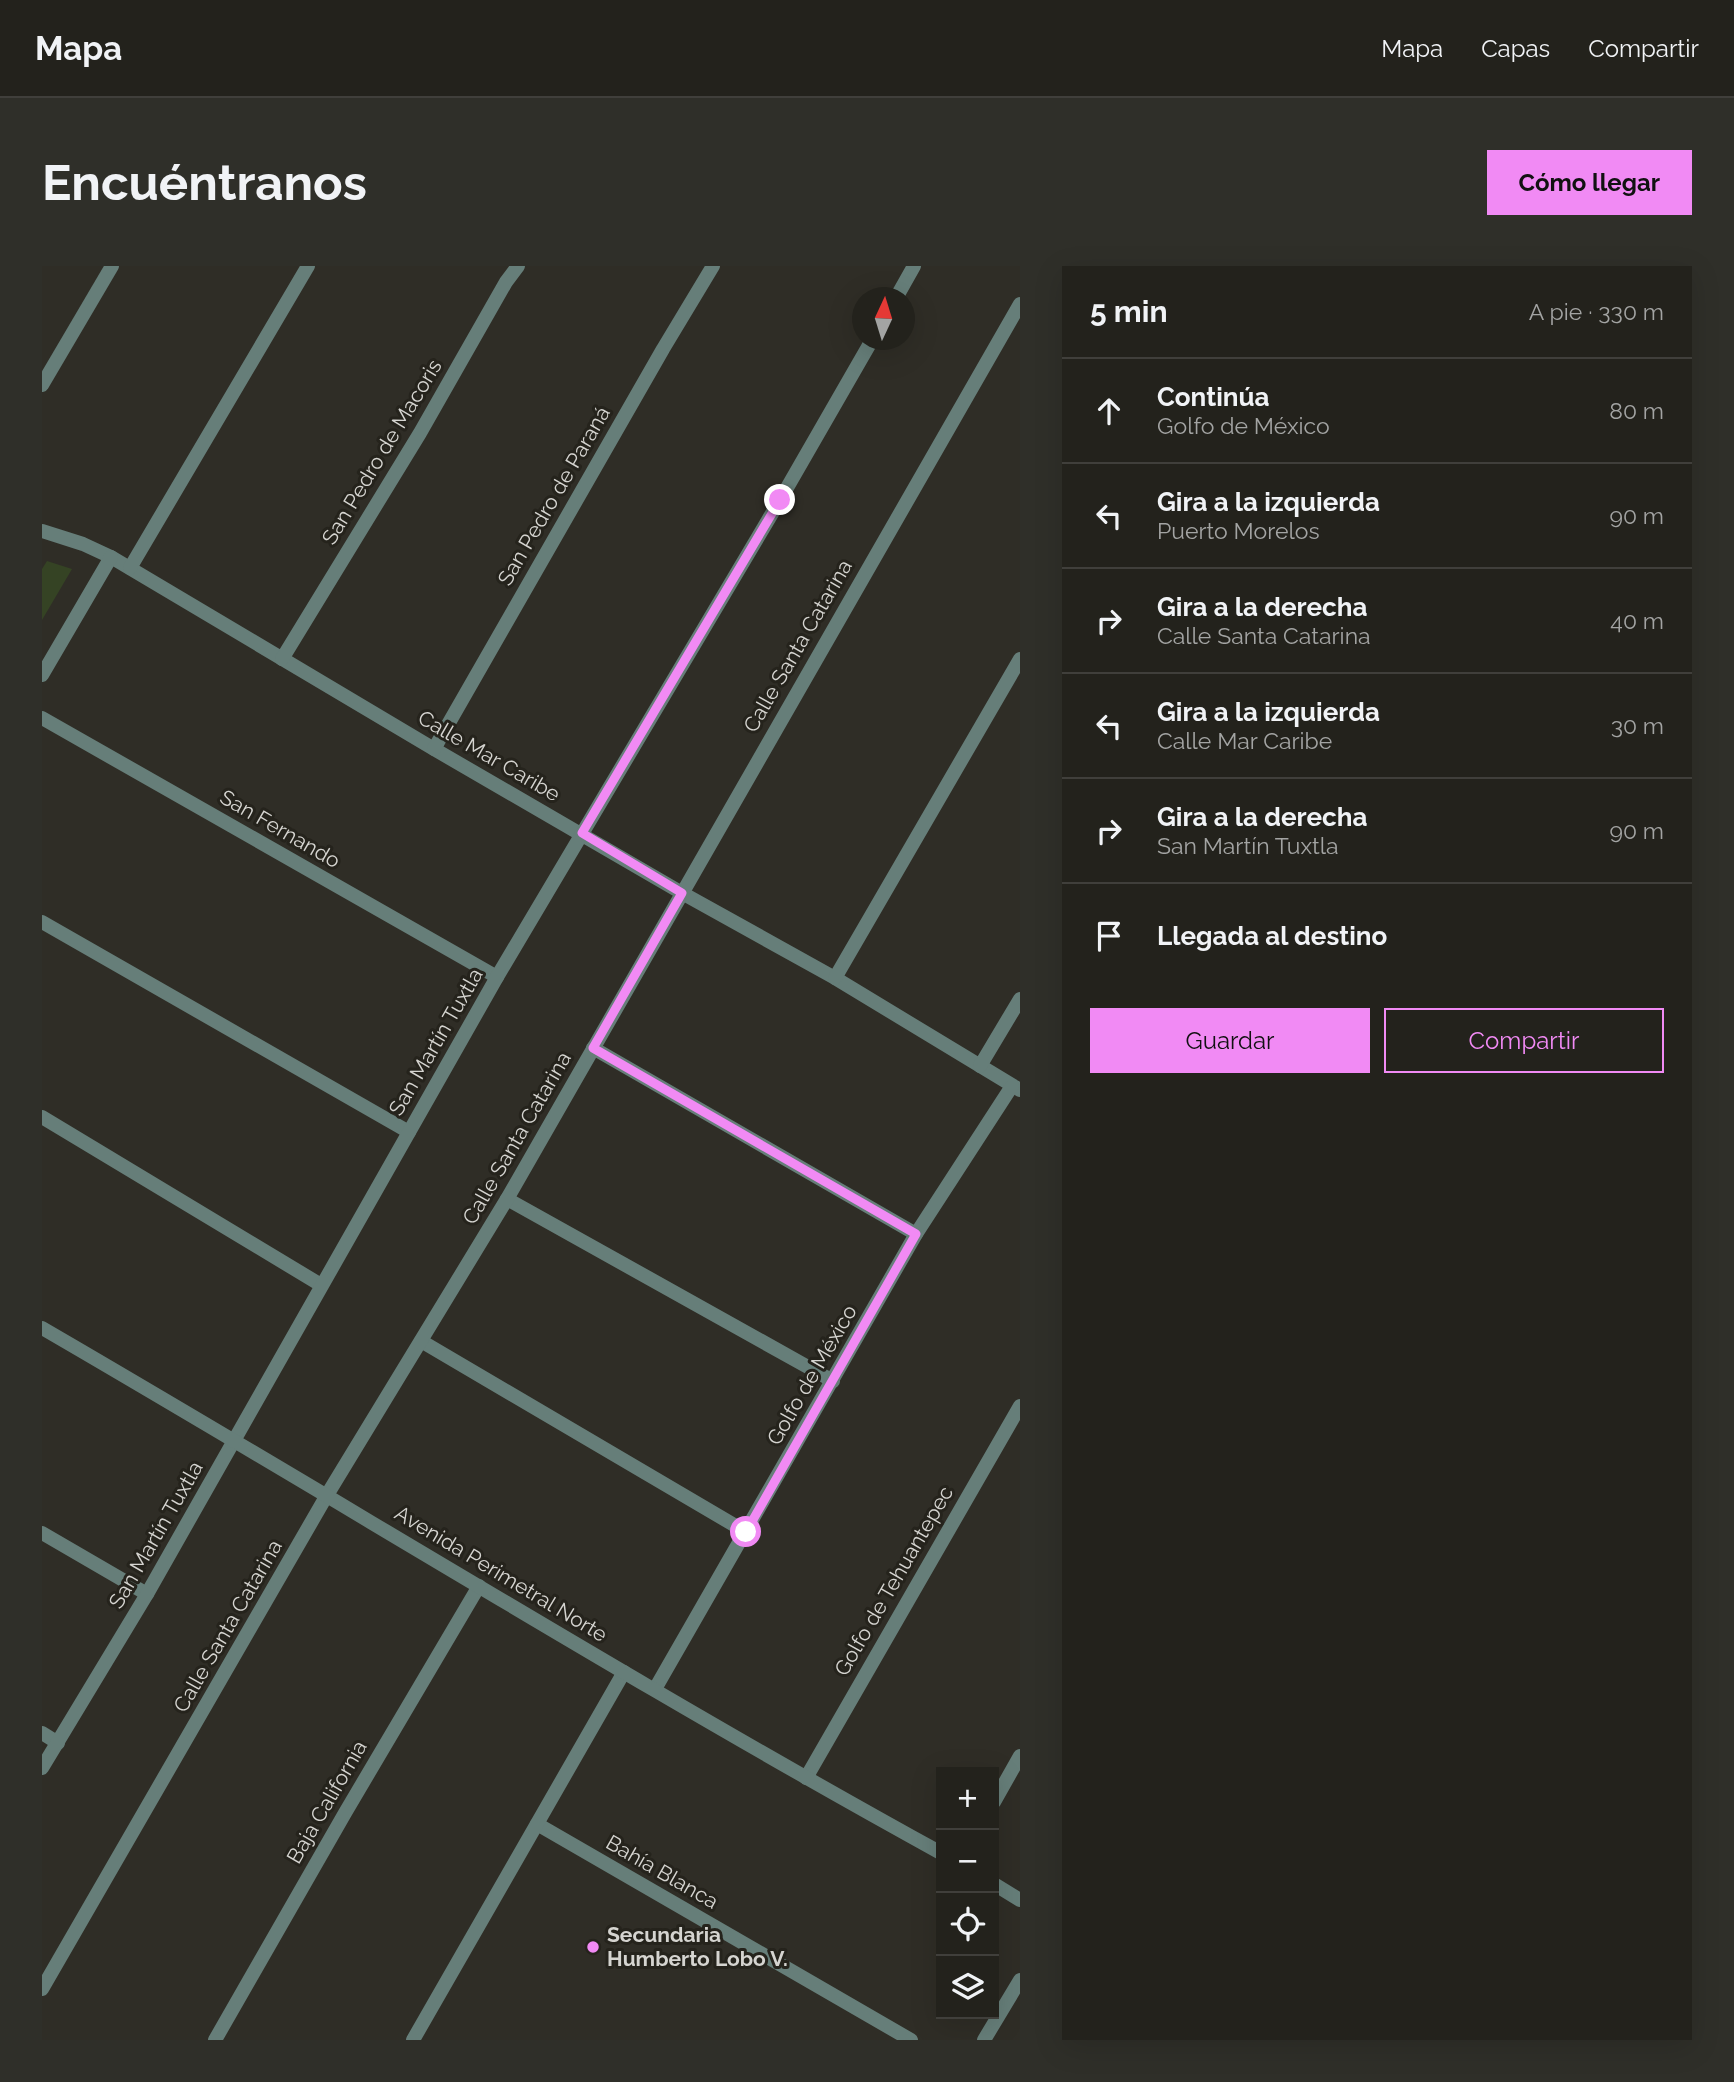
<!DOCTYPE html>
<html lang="es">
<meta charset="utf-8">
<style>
body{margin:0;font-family:Raleway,sans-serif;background:#2f2f29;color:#f1f3f6}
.controls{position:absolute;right:21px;bottom:21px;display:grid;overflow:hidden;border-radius:0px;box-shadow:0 7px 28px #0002}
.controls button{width:63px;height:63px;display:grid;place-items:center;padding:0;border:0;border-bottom:2px solid #403f3b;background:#23221c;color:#f1f3f6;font:35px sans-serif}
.compass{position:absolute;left:810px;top:21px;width:63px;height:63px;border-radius:50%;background:#23221c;box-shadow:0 7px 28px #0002;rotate:4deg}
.stop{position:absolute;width:21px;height:21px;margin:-16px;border:5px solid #f18af4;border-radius:50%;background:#fff}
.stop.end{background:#f18af4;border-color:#fff;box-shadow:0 2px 7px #0008}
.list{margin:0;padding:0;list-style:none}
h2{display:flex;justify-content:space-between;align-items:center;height:91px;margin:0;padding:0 28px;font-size:30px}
h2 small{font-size:23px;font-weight:400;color:#a3a4a3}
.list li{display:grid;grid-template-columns:46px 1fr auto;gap:21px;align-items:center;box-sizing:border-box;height:105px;padding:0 28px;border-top:2px solid #403f3b}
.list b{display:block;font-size:26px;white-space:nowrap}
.list p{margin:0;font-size:23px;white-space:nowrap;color:#a3a4a3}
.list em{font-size:23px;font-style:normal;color:#a3a4a3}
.actions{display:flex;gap:14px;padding:21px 28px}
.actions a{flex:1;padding:16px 0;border:2px solid #f18af4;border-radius:0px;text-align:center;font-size:24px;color:#f18af4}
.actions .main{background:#f18af4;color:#111}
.icon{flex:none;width:38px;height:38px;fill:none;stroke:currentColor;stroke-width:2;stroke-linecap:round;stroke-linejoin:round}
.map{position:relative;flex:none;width:978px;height:1774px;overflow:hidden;border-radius:0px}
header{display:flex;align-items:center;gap:42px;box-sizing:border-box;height:98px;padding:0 35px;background:#23221c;border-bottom:2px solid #403f3b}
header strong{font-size:33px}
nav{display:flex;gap:38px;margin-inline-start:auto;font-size:24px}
.intro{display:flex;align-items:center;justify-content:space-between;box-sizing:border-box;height:168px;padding:0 42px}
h1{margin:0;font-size:49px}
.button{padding:18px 32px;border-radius:0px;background:#f18af4;color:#111;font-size:24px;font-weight:700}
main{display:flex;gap:42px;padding:0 42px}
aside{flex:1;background:#23221c;border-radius:0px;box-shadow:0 7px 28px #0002}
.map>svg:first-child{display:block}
.green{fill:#354324}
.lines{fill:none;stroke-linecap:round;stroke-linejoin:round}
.minor{stroke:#667e79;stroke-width:14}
.tertiary{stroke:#667e79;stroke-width:14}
.route{stroke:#f18af4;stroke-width:9}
.poi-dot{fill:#f18af4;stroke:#25231c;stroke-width:2.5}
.labels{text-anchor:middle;stroke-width:6;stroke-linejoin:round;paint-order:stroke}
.street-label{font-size:21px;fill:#d5d4d0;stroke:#25231c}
.poi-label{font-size:21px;font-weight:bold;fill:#d5d4d0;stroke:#25231c;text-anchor:start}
</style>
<header>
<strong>Mapa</strong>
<nav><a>Mapa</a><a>Capas</a><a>Compartir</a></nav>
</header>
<div class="intro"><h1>Encuéntranos</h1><a class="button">Cómo llegar</a></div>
<main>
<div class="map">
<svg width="978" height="1774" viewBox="0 0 978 1774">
<rect width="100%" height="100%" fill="#2f2d26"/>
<path class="green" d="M5,295L30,303L0,354V303Z"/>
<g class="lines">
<g class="minor">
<path d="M854,32L872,0"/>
<path d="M0,119L70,0"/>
<path d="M0,265L41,278L69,291L392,483L640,627L793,712L978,824"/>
<path d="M88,302L266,0"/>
<path d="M240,393L378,167L464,16L476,0"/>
<path d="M0,409L69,291"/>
<path d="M0,452L455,711"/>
<path d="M392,483L621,83L671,0"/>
<path d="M0,656L367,866"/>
<path d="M793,712L978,393"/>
<path d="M551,782L874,968"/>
<path d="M938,800L978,733"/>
<path d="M0,851L279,1019"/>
<path d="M465,933L791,1115"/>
<path d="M379,1075L704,1266"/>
<path d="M0,1267L105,1328"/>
<path d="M613,1423L874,968L970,820"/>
<path d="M0,1467L16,1477"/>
<path d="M0,1502L105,1328L455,711L738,234L830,74"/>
<path d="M764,1512L978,1140"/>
<path d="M952,1536L978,1490"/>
<path d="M495,1558L869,1774"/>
<path d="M0,1723L285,1229L465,933L978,38"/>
<path d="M173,1774L303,1547L437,1320"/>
<path d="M371,1774L582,1406"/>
<path d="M942,1774L978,1714"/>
</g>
<g class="tertiary">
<path d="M0,1062C300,1236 595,1420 899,1587"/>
<path d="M952,1618L978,1634"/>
</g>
</g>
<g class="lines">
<path class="route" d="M704,1266L874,968L551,782L640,627L540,567L738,234"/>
</g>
<circle class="poi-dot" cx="551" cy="1681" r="7"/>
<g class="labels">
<g class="street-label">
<text transform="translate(340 186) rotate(-59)" y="7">San Pedro de Macoris</text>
<text transform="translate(512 230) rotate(-60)" y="7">San Pedro de Paraná</text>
<text transform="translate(756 380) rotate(-60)" y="7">Calle Santa Catarina</text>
<text transform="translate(447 490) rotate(30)" y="7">Calle Mar Caribe</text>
<text transform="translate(238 563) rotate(30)" y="7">San Fernando</text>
<text transform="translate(394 776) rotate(-60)" y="7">San Martín Tuxtla</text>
<text transform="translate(475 872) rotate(-60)" y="7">Calle Santa Catarina</text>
<text transform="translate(770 1109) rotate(-60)" y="7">Golfo de México</text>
<text transform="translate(114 1269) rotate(-60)" y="7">San Martín Tuxtla</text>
<text transform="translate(459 1308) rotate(31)" y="7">Avenida Perimetral Norte</text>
<text transform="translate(852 1315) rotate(-60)" y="7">Golfo de Tehuantepec</text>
<text transform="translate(186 1360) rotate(-60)" y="7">Calle Santa Catarina</text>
<text transform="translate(285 1536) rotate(-60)" y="7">Baja California</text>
<text transform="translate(620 1606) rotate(30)" y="7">Bahía Blanca</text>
</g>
<g class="poi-label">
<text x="565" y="1676">Secundaria<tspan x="565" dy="24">Humberto Lobo V.</tspan></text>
</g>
</g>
</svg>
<div class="controls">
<button>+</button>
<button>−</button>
<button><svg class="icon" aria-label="locate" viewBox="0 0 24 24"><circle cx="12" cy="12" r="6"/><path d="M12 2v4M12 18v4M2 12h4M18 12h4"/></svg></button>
<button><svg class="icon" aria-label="layers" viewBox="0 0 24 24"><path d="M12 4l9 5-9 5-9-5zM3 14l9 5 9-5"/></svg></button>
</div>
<svg class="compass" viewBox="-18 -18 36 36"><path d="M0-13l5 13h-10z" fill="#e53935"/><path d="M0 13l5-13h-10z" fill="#a3a4a3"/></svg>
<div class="stop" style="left:704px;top:1266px"></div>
<div class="stop end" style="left:738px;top:234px"></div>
</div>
<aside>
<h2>5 min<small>A pie · 330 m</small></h2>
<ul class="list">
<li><svg class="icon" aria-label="ahead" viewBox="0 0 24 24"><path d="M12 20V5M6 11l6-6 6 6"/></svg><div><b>Continúa</b><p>Golfo de México</p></div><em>80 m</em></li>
<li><svg class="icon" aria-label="left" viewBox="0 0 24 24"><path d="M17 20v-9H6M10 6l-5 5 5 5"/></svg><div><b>Gira a la izquierda</b><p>Puerto Morelos</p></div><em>90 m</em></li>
<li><svg class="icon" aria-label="right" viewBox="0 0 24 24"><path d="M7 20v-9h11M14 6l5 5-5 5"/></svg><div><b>Gira a la derecha</b><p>Calle Santa Catarina</p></div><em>40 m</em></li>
<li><svg class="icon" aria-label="left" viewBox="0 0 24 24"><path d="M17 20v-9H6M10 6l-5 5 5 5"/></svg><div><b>Gira a la izquierda</b><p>Calle Mar Caribe</p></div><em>30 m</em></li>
<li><svg class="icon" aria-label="right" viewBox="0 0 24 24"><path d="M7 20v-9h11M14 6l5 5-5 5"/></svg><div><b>Gira a la derecha</b><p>San Martín Tuxtla</p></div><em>90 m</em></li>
<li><svg class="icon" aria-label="arrive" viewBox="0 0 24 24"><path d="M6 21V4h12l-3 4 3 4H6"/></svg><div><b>Llegada al destino</b></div></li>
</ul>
<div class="actions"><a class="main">Guardar</a><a>Compartir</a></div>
</aside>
</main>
